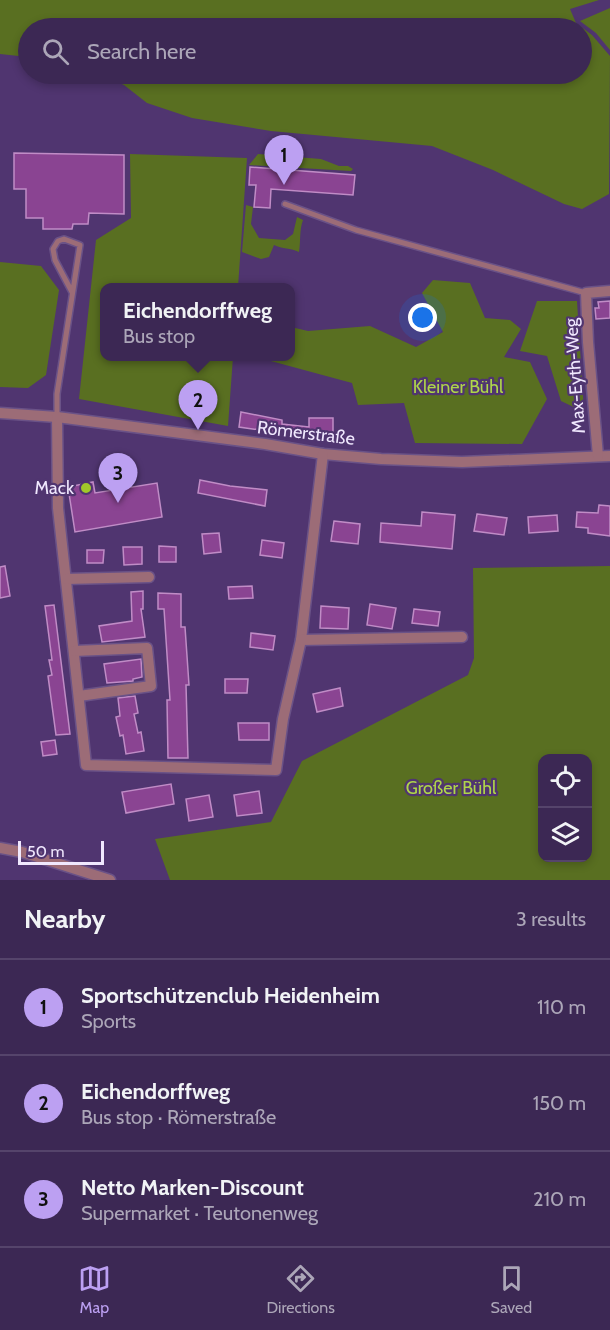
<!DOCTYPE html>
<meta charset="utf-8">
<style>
body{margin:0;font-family:Cabin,sans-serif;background:#43305a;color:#f1f3f6}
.controls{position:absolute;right:18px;bottom:18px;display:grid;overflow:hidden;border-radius:12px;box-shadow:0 3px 9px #0003}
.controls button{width:54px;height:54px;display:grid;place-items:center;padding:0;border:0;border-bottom:2px solid #55446b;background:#3c2854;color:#f1f3f6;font:30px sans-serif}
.scale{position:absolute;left:18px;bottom:15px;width:86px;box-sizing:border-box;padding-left:6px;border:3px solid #f0e8fe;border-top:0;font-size:16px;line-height:21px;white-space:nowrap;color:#f0e8fe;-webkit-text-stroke:4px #503570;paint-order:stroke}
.you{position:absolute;left:423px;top:318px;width:21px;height:21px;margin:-15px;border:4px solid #fff;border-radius:50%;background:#1a73e8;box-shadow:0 0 0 9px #1a73e833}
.badge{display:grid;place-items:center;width:39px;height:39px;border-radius:50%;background:#bca0f2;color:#111;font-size:20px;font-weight:700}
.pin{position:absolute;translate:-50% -50px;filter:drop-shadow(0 2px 3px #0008)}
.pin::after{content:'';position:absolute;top:32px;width:21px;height:18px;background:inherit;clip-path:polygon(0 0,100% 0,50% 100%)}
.popup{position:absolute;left:100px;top:283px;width:195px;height:78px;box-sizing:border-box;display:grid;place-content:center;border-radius:12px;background:#3c2854;filter:drop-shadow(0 2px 4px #0005);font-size:20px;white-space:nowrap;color:#aca6b8}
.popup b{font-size:22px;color:#f1f3f6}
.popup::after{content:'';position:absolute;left:50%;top:100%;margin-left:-12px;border:12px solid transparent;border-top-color:#3c2854}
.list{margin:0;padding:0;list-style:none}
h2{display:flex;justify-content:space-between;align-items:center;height:78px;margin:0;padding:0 24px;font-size:26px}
h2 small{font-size:20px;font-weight:400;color:#aca6b8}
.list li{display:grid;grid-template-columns:39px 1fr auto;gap:18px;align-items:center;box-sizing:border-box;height:96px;padding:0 24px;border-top:2px solid #55446b}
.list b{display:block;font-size:22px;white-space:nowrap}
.list p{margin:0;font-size:20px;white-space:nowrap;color:#aca6b8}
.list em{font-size:20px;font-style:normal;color:#aca6b8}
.icon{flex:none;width:33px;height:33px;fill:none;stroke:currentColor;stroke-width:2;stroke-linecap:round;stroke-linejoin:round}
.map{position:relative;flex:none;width:610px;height:880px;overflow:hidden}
.search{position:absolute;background:#3c2854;box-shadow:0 3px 9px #0003;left:18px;right:18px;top:18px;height:66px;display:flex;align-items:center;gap:15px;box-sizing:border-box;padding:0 21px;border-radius:33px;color:#aca6b8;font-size:22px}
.sheet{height:366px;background:#3c2854}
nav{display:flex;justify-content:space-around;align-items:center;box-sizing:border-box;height:84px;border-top:2px solid #55446b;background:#3c2854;font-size:16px;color:#aca6b8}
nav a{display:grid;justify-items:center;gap:3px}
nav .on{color:#bca0f2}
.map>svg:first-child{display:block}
.green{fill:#596f21;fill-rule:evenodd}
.building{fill:#8a4492;stroke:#c08cc6;stroke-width:1.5}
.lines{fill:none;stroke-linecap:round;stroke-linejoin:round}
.lane-casing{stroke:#6a5287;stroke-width:8}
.street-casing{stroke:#6a5287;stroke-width:13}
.lane{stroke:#9c6c77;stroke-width:5}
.street{stroke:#9c6c77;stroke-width:10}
.poi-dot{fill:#a1c929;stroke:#503570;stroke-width:2}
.labels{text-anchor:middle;stroke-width:4.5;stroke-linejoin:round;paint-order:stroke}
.street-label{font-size:18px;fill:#f0e8fe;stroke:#503570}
.park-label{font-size:18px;fill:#afd64a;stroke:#503570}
.poi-label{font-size:18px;fill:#f0e8fe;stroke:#503570;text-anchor:end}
</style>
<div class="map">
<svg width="610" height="880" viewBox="0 0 610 880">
<rect width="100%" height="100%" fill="#503570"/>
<g class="green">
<path d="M0,0H599L570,9L576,23L592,35L610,56L609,194L582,209L564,204L493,170L432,146L271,131L192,118L147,103L124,85L98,74H582V28H28V57L0,54Z"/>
<path d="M610,8V50L596,33L580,21Z"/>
<path d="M130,154L247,158L238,287L105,288V356L233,357L228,426L79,399L96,240L131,218Z"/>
<path d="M258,154L321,159L339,166H348L353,169L351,171L249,165Z"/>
<path d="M246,205L253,207L251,224L259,238L285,240L293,234L297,217L303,220C299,231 301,240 299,252C291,248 282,249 274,245L269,257L261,259L242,252Z"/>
<path d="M0,262L41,266L59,290L46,375L28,388L0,387Z"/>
<path d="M433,280L470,283L485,318L510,320L521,329L504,357L530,362L547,399L522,444L415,443L404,403L358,405L352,383L256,357L291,356V327L308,331L370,326L416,347L443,332L422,293Z"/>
<path d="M537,301H577L584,412L561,401L547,356L520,351Z"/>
<path d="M610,566V880H170L155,839L271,822L302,761L468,675L474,658L473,568ZM542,758H588V858H542Z"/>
</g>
<g class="building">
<path d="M14,153L124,155V214L89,213L88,224H73L72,229H43V218H26V189H14Z"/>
<path d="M250,167L355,175L353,195L271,189L270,208L254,207L256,185H249Z"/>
<path d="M610,301V318L596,319L595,308H599L598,302Z"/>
<path d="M241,412L282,420V424L309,427V418H333V433H310V437L239,427Z"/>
<path d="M200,480L230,486L267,490L265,506L198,493Z"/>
<path d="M93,482L95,493L157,483L162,517L75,532L68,487Z"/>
<path d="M599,505L610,506V536L588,533V528L576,527L577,512L598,513Z"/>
<path d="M422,512L455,515L452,549L380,542L381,523L421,526Z"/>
<path d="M477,514L507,518L504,535L474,531Z"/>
<path d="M557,515L558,531L529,533L528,517Z"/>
<path d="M334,521L360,524L358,544L331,541Z"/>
<path d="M219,533L221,552L204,554L202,534Z"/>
<path d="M262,540L284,543L282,558L260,555Z"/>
<path d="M159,546L176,547V562H159Z"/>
<path d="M123,547H142V564L124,565Z"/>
<path d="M87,550H104L103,563H87Z"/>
<path d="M5,566L10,596L0,598V567Z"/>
<path d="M252,586L253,598L229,599L228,587Z"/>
<path d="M143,591V609H141L145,637L102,642L99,626L132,621L131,592Z"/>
<path d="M158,593L181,594V627H185L189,685H186L188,758H168L167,700H170L164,609H158Z"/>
<path d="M370,604L396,608L392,629L367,625Z"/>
<path d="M54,605L70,734L56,735L48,676L52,675L49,660H52L45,606Z"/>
<path d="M321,606L349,608L348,629L320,628Z"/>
<path d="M414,609L440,612L438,626L412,623Z"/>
<path d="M251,633L275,636L273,650L250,647Z"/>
<path d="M141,659L142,677L133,679V681L107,683L104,664Z"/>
<path d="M225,679H248L247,693H225Z"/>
<path d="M340,688L343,706L317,712L313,694Z"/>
<path d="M135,696L138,713L134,714L138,733L141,732L144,751L126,754L123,735L120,736L116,717L120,716L118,698Z"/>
<path d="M238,723H269V740H239Z"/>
<path d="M55,740L57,754L43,756L41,742Z"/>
<path d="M171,784L174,804L126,813L122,792Z"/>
<path d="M259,791L262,813L237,816L234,795Z"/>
<path d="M209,795L213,817L189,821L186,799Z"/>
</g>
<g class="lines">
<g class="lane-casing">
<g id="lane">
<path d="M285,204L356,230L586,293"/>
<path d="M57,417V394L80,245L64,239L58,241L53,249L55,260L72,292"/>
</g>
</g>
<g class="street-casing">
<g id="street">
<path d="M0,413L57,417L265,444L323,454L381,459L462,462L610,456"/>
<path d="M57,417L58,508L86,765L276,770L283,719L301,640L323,454"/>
<path d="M598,456L588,342L586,293L610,291"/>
<path d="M66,579L149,577"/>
<path d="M301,640L462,637"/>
<path d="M74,651L147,648L151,686L79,696"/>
<path d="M0,848L22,852L110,880"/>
</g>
</g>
<use href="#lane" class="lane"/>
<use href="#street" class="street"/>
</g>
<circle class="poi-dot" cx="86" cy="488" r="6"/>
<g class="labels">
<g class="street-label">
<text transform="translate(575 376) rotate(-94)" y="6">Max-Eyth-Weg</text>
<text transform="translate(306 433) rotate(7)" y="6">Römerstraße</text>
</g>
<g class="park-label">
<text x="458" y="393">Kleiner Bühl</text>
<text x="451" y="794">Großer Bühl</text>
</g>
<g class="poi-label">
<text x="74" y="494">Mack</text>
</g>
</g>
</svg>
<div class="controls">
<button><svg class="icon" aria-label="locate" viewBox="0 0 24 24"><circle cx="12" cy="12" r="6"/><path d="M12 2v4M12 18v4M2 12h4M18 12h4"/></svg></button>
<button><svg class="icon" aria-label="layers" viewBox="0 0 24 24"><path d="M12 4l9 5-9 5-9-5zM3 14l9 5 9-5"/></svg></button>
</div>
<div class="scale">50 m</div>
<div class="you"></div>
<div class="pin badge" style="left:284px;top:185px">1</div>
<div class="pin badge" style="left:198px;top:430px">2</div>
<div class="popup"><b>Eichendorffweg</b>Bus stop</div>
<div class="pin badge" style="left:118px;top:503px">3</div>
<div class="search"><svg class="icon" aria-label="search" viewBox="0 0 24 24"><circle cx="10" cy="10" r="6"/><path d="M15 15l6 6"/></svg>Search here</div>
</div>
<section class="sheet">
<h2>Nearby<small>3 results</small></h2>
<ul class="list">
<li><span class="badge">1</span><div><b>Sportschützenclub Heidenheim</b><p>Sports</p></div><em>110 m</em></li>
<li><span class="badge">2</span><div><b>Eichendorffweg</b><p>Bus stop · Römerstraße</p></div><em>150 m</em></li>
<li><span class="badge">3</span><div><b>Netto Marken-Discount</b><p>Supermarket · Teutonenweg</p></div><em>210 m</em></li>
</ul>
</section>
<nav>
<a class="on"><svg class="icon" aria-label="map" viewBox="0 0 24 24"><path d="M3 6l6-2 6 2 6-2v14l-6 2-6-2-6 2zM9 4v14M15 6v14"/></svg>Map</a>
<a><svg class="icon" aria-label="directions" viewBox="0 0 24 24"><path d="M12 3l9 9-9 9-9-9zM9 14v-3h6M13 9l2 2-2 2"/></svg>Directions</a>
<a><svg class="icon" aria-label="saved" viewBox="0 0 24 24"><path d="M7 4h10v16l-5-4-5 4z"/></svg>Saved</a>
</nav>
